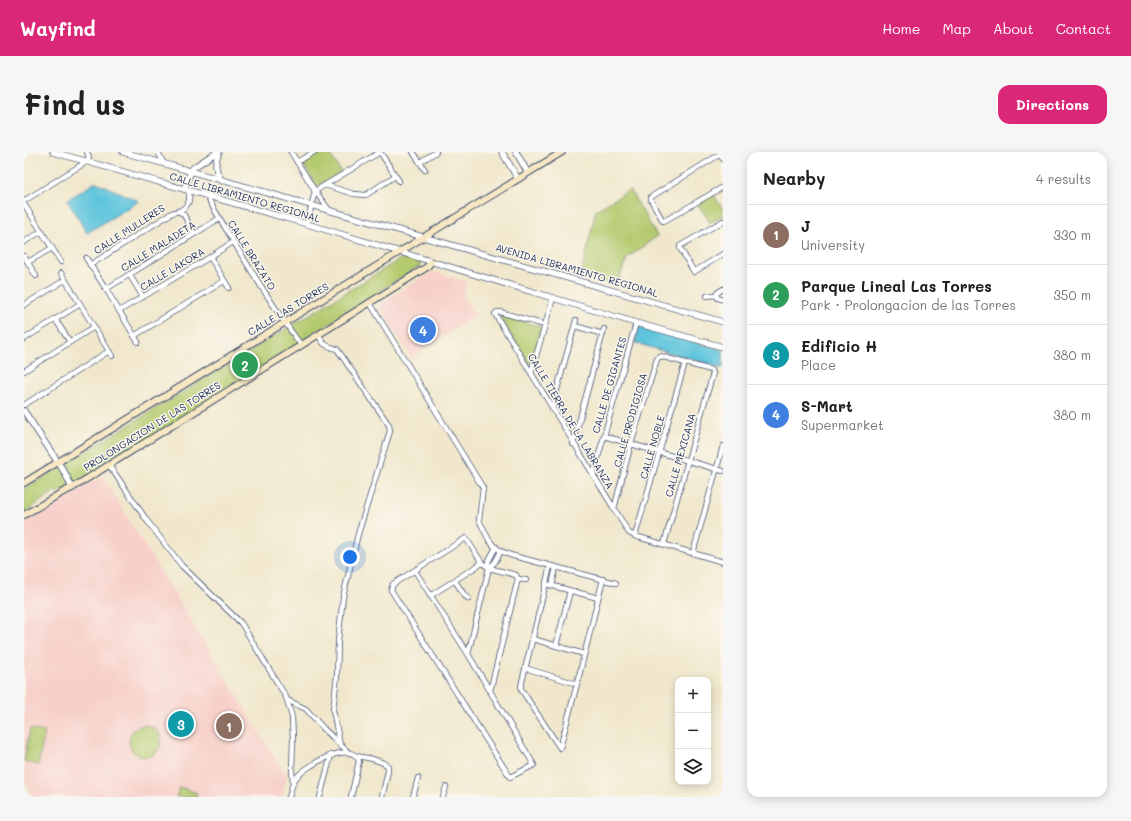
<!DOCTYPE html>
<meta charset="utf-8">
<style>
body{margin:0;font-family:Mali,sans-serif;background:#f6f6f6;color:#202124}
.controls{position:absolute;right:12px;bottom:12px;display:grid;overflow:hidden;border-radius:8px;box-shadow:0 2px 10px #0003}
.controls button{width:36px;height:36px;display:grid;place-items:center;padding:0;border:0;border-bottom:1px solid #e0e0e0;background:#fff;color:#202124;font:20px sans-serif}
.you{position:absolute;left:326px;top:405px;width:14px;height:14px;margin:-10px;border:3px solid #fff;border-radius:50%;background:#1a73e8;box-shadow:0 0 0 6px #1a73e833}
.badge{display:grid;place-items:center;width:26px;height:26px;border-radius:50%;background:#db2777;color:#fff;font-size:13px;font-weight:700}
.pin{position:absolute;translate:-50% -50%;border:2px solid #fff;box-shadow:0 1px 4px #0006}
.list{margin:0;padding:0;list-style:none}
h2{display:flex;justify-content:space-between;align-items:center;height:52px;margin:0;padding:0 16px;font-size:17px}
h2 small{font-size:13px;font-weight:400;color:#757577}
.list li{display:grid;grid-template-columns:26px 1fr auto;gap:12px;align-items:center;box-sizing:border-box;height:60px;padding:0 16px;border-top:1px solid #e0e0e0}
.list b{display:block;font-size:15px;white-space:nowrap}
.list p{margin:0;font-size:13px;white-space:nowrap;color:#757577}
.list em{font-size:13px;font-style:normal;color:#757577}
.icon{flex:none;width:22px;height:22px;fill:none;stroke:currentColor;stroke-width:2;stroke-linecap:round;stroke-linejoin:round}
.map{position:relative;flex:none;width:699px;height:645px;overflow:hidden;border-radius:12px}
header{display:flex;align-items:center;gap:24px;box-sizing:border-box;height:56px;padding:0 20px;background:#db2777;color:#fff}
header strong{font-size:19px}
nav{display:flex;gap:22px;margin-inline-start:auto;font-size:14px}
.intro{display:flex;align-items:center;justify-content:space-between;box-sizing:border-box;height:96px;padding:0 24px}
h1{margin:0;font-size:28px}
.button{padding:10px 18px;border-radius:12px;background:#db2777;color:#fff;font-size:14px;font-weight:700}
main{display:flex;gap:24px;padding:0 24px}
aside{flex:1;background:#fff;border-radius:12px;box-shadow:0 2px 10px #0003}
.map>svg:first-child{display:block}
.built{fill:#f7d0ca}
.green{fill:#b4ca6e;stroke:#687c66}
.water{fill:#5fc5dc;stroke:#3d7a9d}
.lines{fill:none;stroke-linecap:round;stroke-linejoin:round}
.minor-casing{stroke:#3b4b6e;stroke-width:6}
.tertiary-casing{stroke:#3b4b6e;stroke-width:7}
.secondary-casing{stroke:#3b4b6e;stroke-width:8}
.minor{stroke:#fff;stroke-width:4.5}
.tertiary{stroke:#fff;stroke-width:5.5}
.secondary{stroke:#f7e8c3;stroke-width:6}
.labels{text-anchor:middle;stroke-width:3;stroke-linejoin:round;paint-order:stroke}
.street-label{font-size:10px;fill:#1b2f5e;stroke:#fbf7ec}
</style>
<header>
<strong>Wayfind</strong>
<nav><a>Home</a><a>Map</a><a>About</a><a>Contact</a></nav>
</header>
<div class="intro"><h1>Find us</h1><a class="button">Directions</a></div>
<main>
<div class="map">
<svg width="699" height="645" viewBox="0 0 699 645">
<rect width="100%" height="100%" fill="#fbf7ec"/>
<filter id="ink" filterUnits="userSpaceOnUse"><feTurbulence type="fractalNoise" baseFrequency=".025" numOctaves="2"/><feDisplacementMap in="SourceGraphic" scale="8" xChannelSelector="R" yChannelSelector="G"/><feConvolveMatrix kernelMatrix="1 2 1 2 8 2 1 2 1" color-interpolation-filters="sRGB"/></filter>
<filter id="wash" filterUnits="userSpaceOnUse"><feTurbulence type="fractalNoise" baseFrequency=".012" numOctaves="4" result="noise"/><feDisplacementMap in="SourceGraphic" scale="16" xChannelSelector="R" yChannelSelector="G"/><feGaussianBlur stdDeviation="0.9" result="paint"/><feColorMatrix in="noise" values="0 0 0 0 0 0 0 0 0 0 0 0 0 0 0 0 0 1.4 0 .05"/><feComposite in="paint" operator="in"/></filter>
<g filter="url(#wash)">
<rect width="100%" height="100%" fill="#f0e7cc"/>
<g class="built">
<path d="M412,120L443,130L439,144L451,163L388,206L354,153L405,121Z"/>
<path d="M78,324L263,625L258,645H9L0,627V371Z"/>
</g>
<g class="green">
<path d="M298,0H305L317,20L293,35L279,12Z"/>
<path d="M606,38L633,84L603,106L592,134L557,124L572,58Z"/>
<path d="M688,40L699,58V63L686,71L672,49Z"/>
<path d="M378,106L396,111L397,113L85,313L33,342L31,339L18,348L0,361V337Z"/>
<path d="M477,164L516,174L517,178L507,211H504L476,165Z"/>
<circle cx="121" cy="589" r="16"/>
<path d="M6,577L21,580L14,613L0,609Z"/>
<path d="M156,635L173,641L172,645H152Z"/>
</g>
<g class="water">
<path d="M72,30L115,49L63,81L43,48Z"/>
<path d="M615,175L699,198V216L611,191Z"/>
</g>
</g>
<g filter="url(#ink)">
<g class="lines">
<g class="minor-casing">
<g id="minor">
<path d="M134,0L140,12"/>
<path d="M267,0L291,39L306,59"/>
<path d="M389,0L401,18"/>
<path d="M699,7L696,3L693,4L627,45V48L639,69H640L699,35"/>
<path d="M273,10L290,0"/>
<path d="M396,10L412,0"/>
<path d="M301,33L330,42L342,43L371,24"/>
<path d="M291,39L356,0L375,29"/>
<path d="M182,43C212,95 242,145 277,193"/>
<path d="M0,49L62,10L65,5L63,0"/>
<path d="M0,52L37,110"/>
<path d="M155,59L160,63L170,82"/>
<path d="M699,69L656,94V96L670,120L699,102"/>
<path d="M283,72L291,39"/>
<path d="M0,90L18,79"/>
<path d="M0,104L12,124"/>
<path d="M186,105L205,136"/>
<path d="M62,106L82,137L114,190"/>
<path d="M4,110L28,96"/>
<path d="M66,113L148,61C150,60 153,60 155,59C165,54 167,48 164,38"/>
<path d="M37,121L88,204"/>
<path d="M105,122L119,145"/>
<path d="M82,137L196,66"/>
<path d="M692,143L694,146L699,148"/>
<path d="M683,144L692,143L693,141L699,137"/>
<path d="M346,151L459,336L455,368L465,388L470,394L477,399L486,403L592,431"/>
<path d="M0,153L41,128"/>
<path d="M95,159L186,105L209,90"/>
<path d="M31,167L46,190"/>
<path d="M521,173L476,160H473L471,162L605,381L611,384L699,410"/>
<path d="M551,174L579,182"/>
<path d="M295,183C299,194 302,193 313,197L365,273L366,279L334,382L319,445L314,489L313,524L309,558L316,593"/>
<path d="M110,184L200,129"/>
<path d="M0,187L56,152"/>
<path d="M0,219L70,175"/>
<path d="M507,221L529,146"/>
<path d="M0,253L85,199"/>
<path d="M528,256L552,168"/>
<path d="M580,284L699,319"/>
<path d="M549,292L580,177"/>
<path d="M85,313L124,370L158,414L217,471L262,545L268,565L269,587L268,619L269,631"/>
<path d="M569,323L612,171"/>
<path d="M590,357L607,292L633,207L636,204L687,218L689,221L640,392"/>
<path d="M611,384L661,211"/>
<path d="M669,401L699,294"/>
<path d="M526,414L497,534V537L536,596L553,532L579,427"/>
<path d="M465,416L471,410L477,399"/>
<path d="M391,419L444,502L465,416L464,410L472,395"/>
<path d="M431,429L441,444L445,447"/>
<path d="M522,432L574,446"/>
<path d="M528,434L532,415"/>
<path d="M406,444L458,411"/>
<path d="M509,487L560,502"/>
<path d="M532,494L546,439"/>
<path d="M444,502L510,613L486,625L367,438L369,432L442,386L458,411L465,416L492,423L494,427L502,428"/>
<path d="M501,516L553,532"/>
<path d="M466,539L494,427"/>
<path d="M263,548L282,557L300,577L324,600"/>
<path d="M332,604C343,606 355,607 364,614V619L358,645"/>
<path d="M265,645C267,639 268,632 271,627C280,615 327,586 335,609L327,645"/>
<path d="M296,645L307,603"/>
<path d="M389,645L394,626"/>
<path d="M419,645L422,635"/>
</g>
</g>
<g class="tertiary-casing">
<g id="tertiary">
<path d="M29,0L283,72L529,146L612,171L699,195"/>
<path d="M99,0L699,170"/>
<path d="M195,0C190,11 191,19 198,29"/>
<path d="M478,0L494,27"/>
<path d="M492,0L504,21"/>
<path d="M160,37L167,19L170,15L193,0"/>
<path d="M0,259L41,321L48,336"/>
</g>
</g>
<g class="secondary-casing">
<g id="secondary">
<path d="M0,331L538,0"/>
<path d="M0,363L39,340L48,336L403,115L407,110"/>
</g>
</g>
<use href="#minor" class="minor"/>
<use href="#tertiary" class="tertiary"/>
<use href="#secondary" class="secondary"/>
</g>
</g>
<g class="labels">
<g class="street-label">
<text transform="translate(221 45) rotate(16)" y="4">CALLE LIBRAMIENTO REGIONAL</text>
<text transform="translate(105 77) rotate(-33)" y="4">CALLE MULLERES</text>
<text transform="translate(134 94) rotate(-32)" y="4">CALLE MALADETA</text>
<text transform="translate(228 103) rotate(58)" y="4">CALLE BRAZATO</text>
<text transform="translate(148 117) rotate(-31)" y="4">CALLE LAKORA</text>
<text transform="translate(553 118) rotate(16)" y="4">AVENIDA LIBRAMIENTO REGIONAL</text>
<text transform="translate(264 157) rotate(-31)" y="4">CALLE LAS TORRES</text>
<text transform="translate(585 233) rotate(-74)" y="4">CALLE DE GIGANTES</text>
<text transform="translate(606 268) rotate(-74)" y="4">CALLE PRODIGIOSA</text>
<text transform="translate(547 269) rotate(59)" y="4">CALLE TIERRA DE LA LABRANZA</text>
<text transform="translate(128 274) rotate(-32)" y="4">PROLONGACION DE LAS TORRES</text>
<text transform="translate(628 295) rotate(-74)" y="4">CALLE NOBLE</text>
<text transform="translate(656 303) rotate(-74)" y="4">CALLE MEXICANA</text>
</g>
</g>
</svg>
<div class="controls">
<button>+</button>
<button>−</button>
<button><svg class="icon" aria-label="layers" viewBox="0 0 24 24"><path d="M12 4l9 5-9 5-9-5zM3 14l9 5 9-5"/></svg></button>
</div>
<div class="you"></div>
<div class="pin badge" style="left:205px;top:574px;background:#8d6e63">1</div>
<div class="pin badge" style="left:221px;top:213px;background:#2e9e5b">2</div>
<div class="pin badge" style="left:157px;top:572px;background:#0f9aa8">3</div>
<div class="pin badge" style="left:399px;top:178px;background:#3f7fe0">4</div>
</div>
<aside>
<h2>Nearby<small>4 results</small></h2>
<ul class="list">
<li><span class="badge" style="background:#8d6e63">1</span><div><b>J</b><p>University</p></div><em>330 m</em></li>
<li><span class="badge" style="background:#2e9e5b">2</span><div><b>Parque Lineal Las Torres</b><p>Park · Prolongacion de las Torres</p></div><em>350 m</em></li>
<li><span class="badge" style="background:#0f9aa8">3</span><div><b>Edificio H</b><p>Place</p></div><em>380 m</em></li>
<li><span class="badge" style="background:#3f7fe0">4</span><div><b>S-Mart</b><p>Supermarket</p></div><em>380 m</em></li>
</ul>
</aside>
</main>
